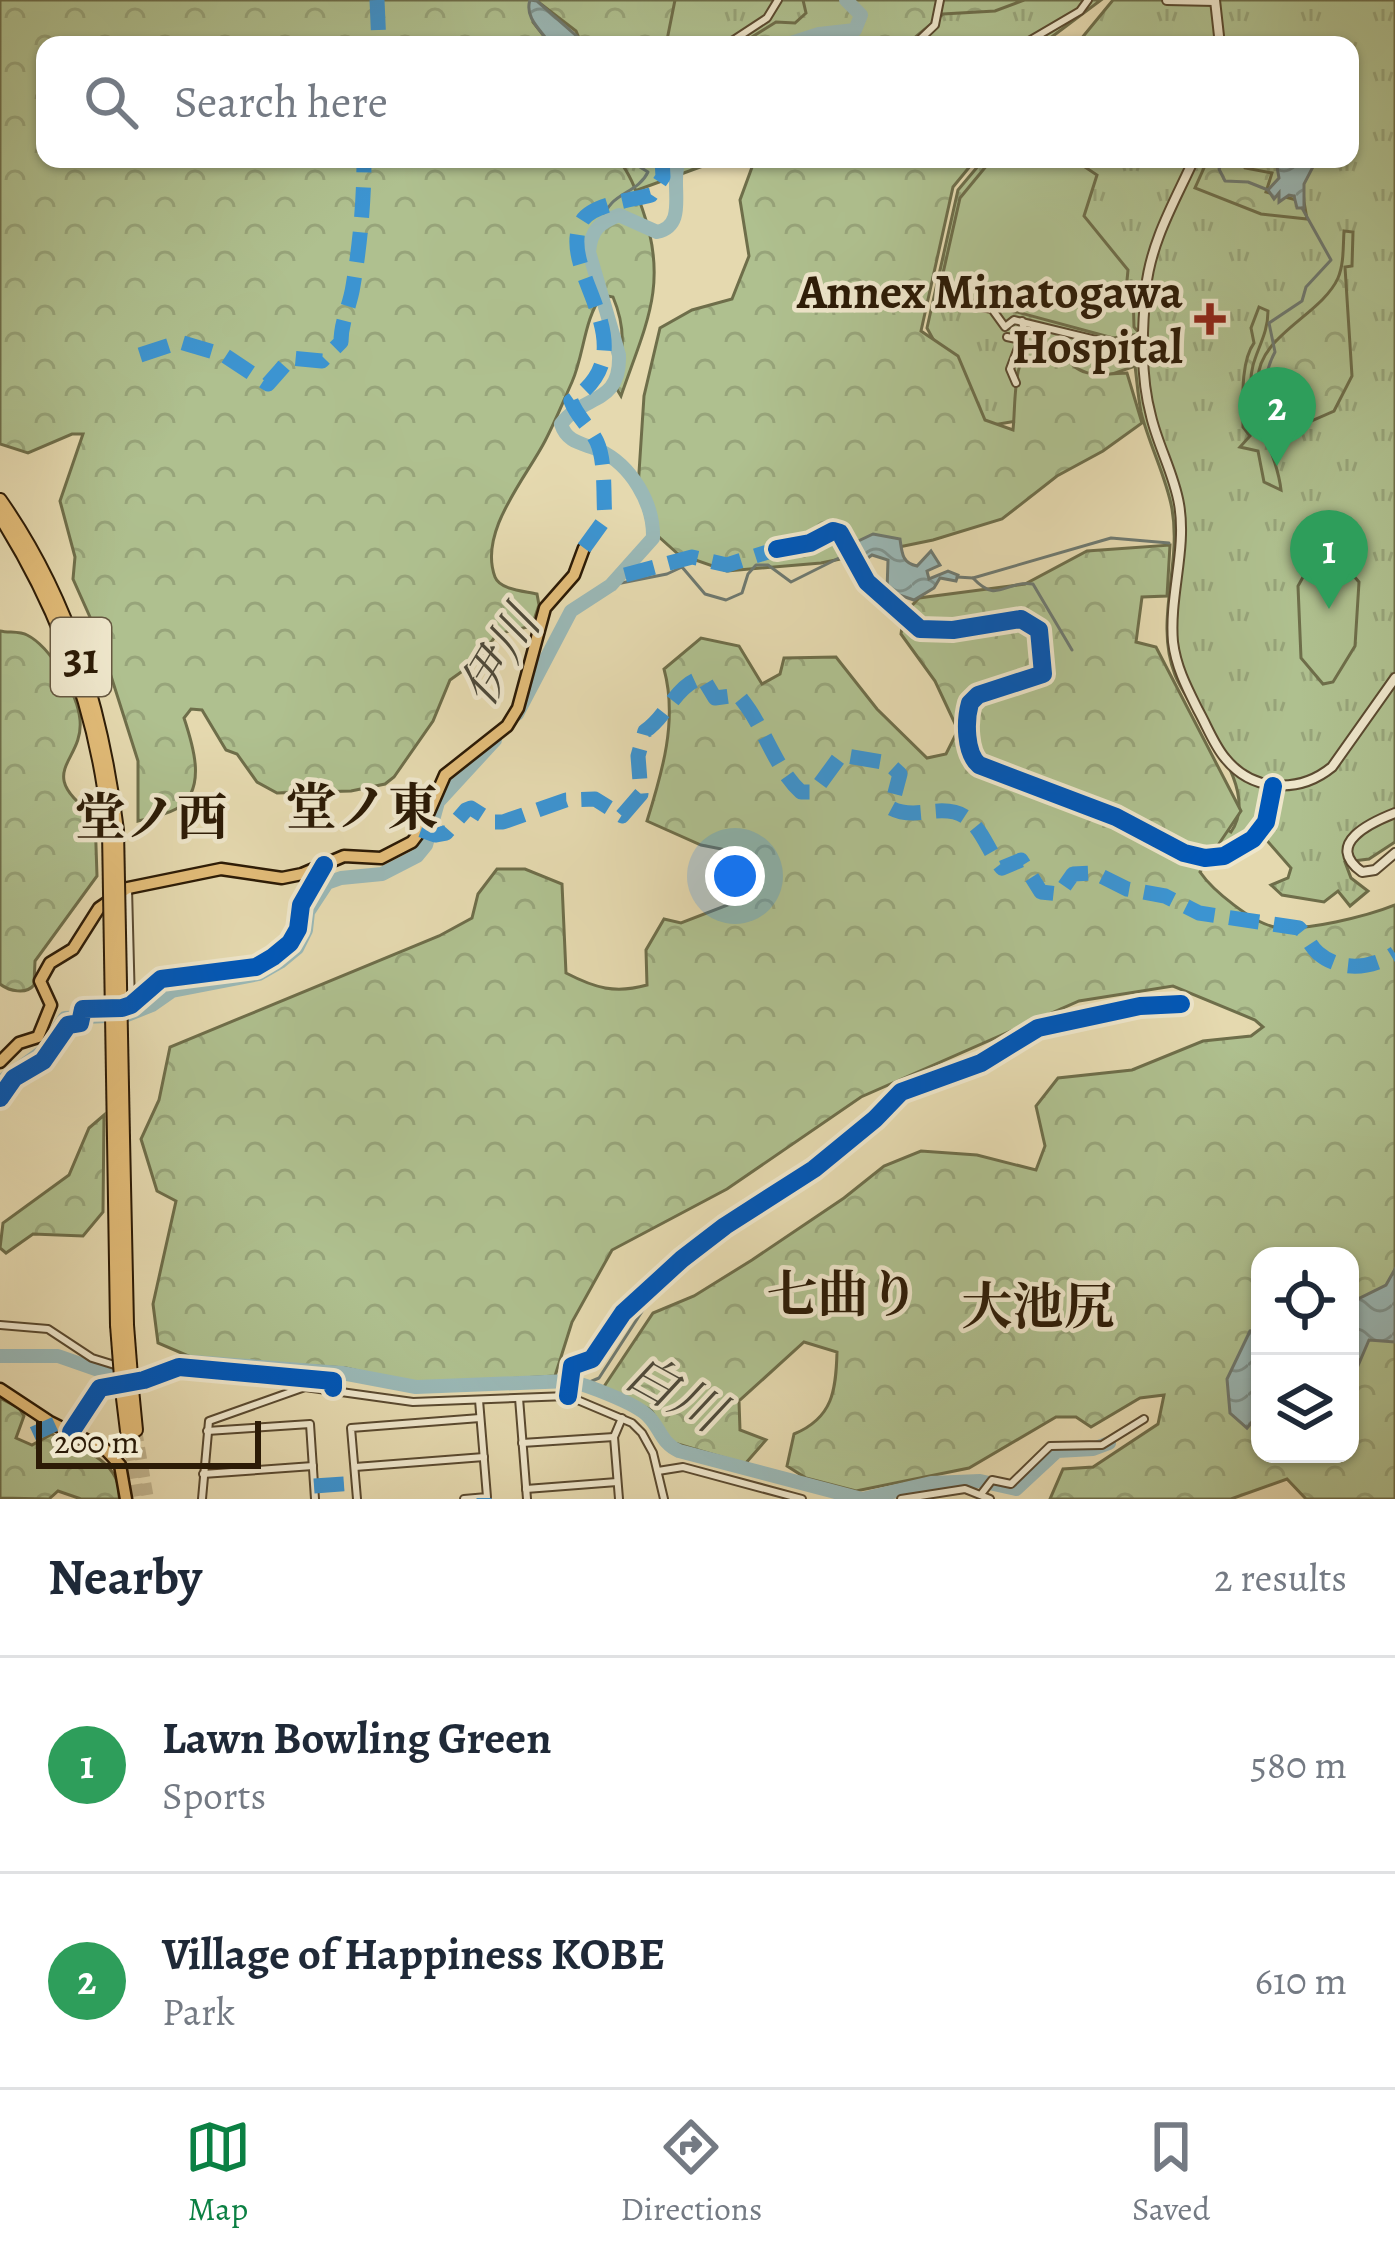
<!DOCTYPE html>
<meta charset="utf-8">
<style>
body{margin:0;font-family:Alegreya,"Noto Serif JP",serif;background:#f6f6f7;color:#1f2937}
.controls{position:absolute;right:36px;bottom:36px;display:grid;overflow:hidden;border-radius:24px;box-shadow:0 3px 9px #0004}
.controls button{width:108px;height:108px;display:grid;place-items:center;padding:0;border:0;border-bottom:3px solid #e0e1e3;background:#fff;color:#1f2937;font:60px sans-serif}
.scale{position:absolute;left:36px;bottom:30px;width:225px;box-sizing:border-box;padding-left:12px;border:6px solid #2c1b06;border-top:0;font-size:33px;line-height:42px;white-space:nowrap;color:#2c1b06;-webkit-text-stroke:9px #eee6cb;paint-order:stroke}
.you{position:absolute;left:735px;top:876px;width:42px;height:42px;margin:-30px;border:9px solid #fff;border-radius:50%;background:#1a73e8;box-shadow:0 0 0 18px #1a73e833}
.badge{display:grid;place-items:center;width:78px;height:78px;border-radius:50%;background:#0b8043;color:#fff;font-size:39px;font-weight:700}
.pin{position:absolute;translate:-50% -99px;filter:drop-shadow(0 3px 6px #0008)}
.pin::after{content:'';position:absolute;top:63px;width:42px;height:36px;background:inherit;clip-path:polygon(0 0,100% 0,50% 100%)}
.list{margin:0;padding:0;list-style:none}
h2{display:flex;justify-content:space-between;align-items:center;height:156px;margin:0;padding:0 48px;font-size:51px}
h2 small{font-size:39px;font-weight:400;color:#747a83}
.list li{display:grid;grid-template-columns:78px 1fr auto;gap:36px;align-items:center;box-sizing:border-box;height:216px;padding:0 48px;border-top:3px solid #e0e1e3}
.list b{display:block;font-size:45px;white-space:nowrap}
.list p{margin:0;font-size:39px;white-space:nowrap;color:#747a83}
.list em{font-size:39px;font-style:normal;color:#747a83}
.icon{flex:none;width:66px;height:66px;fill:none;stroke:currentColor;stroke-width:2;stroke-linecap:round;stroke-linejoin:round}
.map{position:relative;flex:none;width:1395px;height:1499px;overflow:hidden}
.search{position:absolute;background:#fff;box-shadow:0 3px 9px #0004;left:36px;right:36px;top:36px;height:132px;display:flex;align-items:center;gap:30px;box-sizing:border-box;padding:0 42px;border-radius:24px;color:#747a83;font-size:45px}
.sheet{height:588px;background:#fff}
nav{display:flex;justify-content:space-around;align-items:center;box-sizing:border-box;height:168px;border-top:3px solid #e0e1e3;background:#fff;font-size:33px;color:#747a83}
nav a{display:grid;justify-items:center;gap:6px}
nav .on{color:#0b8043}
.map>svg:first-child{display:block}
.grass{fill:url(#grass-tufts);stroke:#6e6e4a;stroke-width:3}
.forest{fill:url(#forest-crowns);stroke:#6e6e4a;stroke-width:3;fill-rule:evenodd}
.garden{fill:#afc08f;stroke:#6e6e4a;stroke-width:3}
.water{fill:url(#water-waves);stroke:#6e7970;stroke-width:3}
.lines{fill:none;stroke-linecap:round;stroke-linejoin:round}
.stream{stroke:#6e7970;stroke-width:3}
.river{stroke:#9ab8b6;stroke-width:14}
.motorway-tunnel{stroke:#c0b38d;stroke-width:12;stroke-dasharray:12 6;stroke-linecap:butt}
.minor-casing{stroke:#5a4a30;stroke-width:10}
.tertiary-casing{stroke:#5a4a30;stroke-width:12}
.primary-casing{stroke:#2c1b06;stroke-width:15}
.motorway-casing{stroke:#2c1b06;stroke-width:16}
.minor{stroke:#eee6cb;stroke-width:6}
.tertiary{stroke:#eee6cb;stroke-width:8}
.primary{stroke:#e2bc78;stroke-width:10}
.motorway{stroke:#e2bc78;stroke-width:12}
.motorway-bridge-casing{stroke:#2c1b06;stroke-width:16;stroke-linecap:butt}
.motorway-bridge{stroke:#e2bc78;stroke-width:12}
.quiet{stroke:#3c94d1;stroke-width:15;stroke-dasharray:30 15;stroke-linecap:butt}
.cycleway-casing{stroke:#eee6cb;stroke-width:26}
.cycleway{stroke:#0057b8;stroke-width:18}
.poi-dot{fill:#8f2418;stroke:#eee6cb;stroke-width:4.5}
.labels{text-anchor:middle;stroke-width:9;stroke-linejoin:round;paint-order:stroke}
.shield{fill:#eee6cb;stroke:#665841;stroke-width:3}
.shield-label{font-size:45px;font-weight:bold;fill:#2c1b06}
.poi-label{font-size:48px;font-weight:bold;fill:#2c1b06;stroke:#eee6cb;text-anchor:end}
.water-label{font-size:51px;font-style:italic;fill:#4d4a3b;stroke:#eee6cb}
.neighbourhood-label{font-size:51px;font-weight:bold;fill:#2c1b06;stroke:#eee6cb}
</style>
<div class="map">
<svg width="1395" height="1499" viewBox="0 0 1395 1499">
<defs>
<pattern id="grass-tufts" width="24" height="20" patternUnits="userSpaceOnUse" patternTransform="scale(3)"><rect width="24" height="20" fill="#afc08f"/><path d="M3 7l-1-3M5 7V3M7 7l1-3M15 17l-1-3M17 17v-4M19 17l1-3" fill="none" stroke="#97a47a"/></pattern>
<pattern id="forest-crowns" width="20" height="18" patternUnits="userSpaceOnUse" patternTransform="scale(3)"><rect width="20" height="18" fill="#afc08f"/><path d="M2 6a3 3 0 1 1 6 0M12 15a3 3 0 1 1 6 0" fill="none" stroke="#97a47a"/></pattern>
<pattern id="water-waves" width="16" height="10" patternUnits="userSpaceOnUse" patternTransform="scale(3)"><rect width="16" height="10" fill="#9ab8b6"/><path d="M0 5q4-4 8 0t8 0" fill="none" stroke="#7e9592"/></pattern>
</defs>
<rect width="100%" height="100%" fill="#e5d9af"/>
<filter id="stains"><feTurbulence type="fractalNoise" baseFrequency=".00167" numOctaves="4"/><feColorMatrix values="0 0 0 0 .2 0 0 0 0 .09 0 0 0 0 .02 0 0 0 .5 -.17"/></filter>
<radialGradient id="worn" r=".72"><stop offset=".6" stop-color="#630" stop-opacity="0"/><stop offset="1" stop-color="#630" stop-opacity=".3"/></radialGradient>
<g class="grass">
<path d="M673,0H1101L1041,45H667L668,5Z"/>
<path d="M1113,0H1395V842L1369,859L1345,862L1351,878L1368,891L1350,906L1338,891L1324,902L1282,895L1271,885L1288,878L1291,868L1256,828C1228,852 1221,854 1186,847L1218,824L1231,832C1263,787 1192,717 1175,675C1154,621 1182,565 1172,509C1166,476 1149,445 1141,412C1138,397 1137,381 1135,366L1092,381L1023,420L981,427L927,328L958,190L984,159H1350V45H1076Z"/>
<path d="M599,159H722L632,192Z"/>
</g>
<g class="forest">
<path d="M0,0H675L666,45H582L576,31L537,1L533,22L551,45H45V159H618C631,175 636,191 643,211C669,285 645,326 621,396L615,386C623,352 627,330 613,297L602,295C584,319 584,355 572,382C563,402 555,422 545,441C526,478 478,532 495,577C500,590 525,591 537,594L539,605L532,626L497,634L478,660L450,680L433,721L394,777L385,784L351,791L277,793L257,782L237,754L226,750L202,710L191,709L184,718C193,745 208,791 176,809C165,815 150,818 138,821V761L98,635L73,579L75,557L60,501L83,434H72L28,453L0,444Z"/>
<path d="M803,0H1024L995,11L943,14L906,45H739L776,22L795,23L806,13Z"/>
<path d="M755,159H976L953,187L921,331L958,356L985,420L1013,430C1016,402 1012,360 1034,341L1064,353C1077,380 1102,374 1127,373L1142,423L1103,451L1057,476L1002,519L933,540L821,563L727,571L678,554L649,528L638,488L644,396L660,328L692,310L732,299L749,256L740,200Z"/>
<path d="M1208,159H1239L1245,168L1272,173L1266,192L1304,202L1307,219L1261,214L1195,188Z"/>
<path d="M1344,231L1353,232L1352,266L1345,267L1352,376L1334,411L1277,436C1271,419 1259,399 1258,382C1256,336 1321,316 1338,278C1344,264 1343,247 1344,231Z"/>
<path d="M1259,307L1268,311C1268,341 1249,357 1251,386C1252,414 1277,454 1281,490L1264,482L1258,451L1240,447L1250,436L1243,427C1243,403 1240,362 1254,343L1251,328Z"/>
<path d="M1170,545L1167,596L1142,597L1136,642L1156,647L1241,811L1200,872C1213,891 1253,923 1275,927C1304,932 1368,916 1395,905V1499H1306L1287,1479L1231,1499H1050L1063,1469L1093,1467L1158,1424L1164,1395L1140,1398L1091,1427L1076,1417H1056L969,1468L856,1491L806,1478L787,1466L794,1434C833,1418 836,1390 837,1352L804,1342L739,1401L740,1430L766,1440L745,1464L671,1442L651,1410L603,1388L653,1313L694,1296L752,1260L844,1198L884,1166L921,1151L977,1155L1036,1170L1045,1146L1036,1106L1058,1078L1132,1070L1203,1041L1251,1036L1263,1027L1255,1020L1173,986L1079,1001L861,1097L727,1189L612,1250L572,1322L555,1376L412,1384L346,1368L193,1358L158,1343L153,1304L176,1201L157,1191L141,1139L159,1100L170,1047L439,936L472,918L478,894L497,869H525L562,884L566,973C595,988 615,994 647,985L646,950L664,919L681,923L751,896L749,875L732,851L701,845L647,821C662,773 678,720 664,669L701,638L739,646L762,684L780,674L784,658L836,657L877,709L927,758L946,754L958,730L935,681L901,634L904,614L919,598L1025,584L1087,551ZM1260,1256H1350V1454H1260Z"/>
<path d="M0,631C8,633 20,631 27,635C51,647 78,695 80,720C84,763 32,771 95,816L97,876L35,961L34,985C26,995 9,991 0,984Z"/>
<path d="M104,1115L103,1212L83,1236L33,1234L6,1253L0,1248L3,1223L69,1175L89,1128Z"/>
<path d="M0,1398L19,1408L24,1416L16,1438L32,1445L52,1434C79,1448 123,1461 119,1499H81L58,1491L49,1499L0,1498Z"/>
</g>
<g class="garden">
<path d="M992,159H1073L1097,175L1084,216L1128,270L1126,291L1133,292L1134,327L1140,334L1113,338L939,291L960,198Z"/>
<path d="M1328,562L1346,567L1359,582L1355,646L1333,682L1323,684L1301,658L1298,586L1308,568Z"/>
</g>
<g class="water">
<path d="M530,0L537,1L579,38L568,45H551C542,31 524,18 530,0Z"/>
<path d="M1281,159H1317L1304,184V208H1297L1294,196L1289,195L1279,202V193L1274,199L1268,190L1279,178L1277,167Z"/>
<path d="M873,534L900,539C902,553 902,563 917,566L931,551L940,565L927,571L929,579L948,571L958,575L956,581L940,578L934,588L914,600L887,591L888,560L872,555L858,565L848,546Z"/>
<path d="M1395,1269V1342L1369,1340L1357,1368H1350V1303L1386,1285Z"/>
<path d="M1260,1330V1413L1247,1428L1230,1413L1227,1379L1250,1331Z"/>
</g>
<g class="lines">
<g class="stream">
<path d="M1224,159L1219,169L1225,181L1248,182L1268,190"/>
<path d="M603,221C608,192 637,195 648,172L627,159"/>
<path d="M1282,432C1267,403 1259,381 1275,352L1269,323L1302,301L1306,287L1331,260L1302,208"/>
<path d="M957,577L973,578C998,605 1004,580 1033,584L1072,650"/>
<path d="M973,578L1111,538L1169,543"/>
<path d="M611,585L667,574L682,567L705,594L726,600L742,593L748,574L756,565H768L791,582L847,554"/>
<path d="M585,1384L599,1378L652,1296L761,1210L821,1173L912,1096L984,1067L1044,1032L1116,1015"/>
</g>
<g class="river">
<path d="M785,45L819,34L855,30L861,15L846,0"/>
<path d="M517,714L571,611L611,585L653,538C654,503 631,465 599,450C582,443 567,443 561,424C584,394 621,405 619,355L589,252C591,230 599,223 619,215L657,232C690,225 668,183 680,159"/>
<path d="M0,1082L42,1052L65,1018L127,1015L152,1005L172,991L259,974L280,962L297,948L306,930L308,912L327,883L341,878L382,874L417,856L426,845L438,802L495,740"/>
<path d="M0,1356H58L121,1378L146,1375L180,1361L342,1373L416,1387L569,1381C587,1385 635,1403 648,1416C661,1429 661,1443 679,1451L862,1499L931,1483L980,1481L1016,1489L1057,1451L1093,1449L1109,1443"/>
</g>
<g class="motorway-tunnel">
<path d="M136,1430L148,1499"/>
<path d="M127,1431L139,1499"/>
</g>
<g class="minor-casing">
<g id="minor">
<path d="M726,45L767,18L778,0"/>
<path d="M914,45L935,25L940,0"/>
<path d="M1022,45L1080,11L1088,0"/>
<path d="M977,306L992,309L1005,327L1014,320L1121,346H1143"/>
<path d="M1007,337L1021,340L1025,334L1022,321"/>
<path d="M1016,383L1010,369L1021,340"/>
<path d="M777,549L810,543L833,531L840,533L867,582L920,629L953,630L1021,619L1039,630L1043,674L978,695L970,703C965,721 965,753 979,765L1116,817L1184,853L1205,858L1224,856L1253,839L1266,822L1273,786"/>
<path d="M128,888L131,1005"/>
<path d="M124,1007C139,1001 148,985 162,979C172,974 204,976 219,973C308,958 284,933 323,868"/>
<path d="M0,1098L14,1078L43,1061L68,1025L80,1023L83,1009L111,1008"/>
<path d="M0,1325L48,1329L92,1358L118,1366"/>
<path d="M568,1396L572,1366L592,1359L623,1313L682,1259L725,1226L814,1169L875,1119L901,1092L981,1063L1038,1028L1140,1006L1181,1004"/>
<path d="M519,1398L527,1499"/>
<path d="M207,1431L310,1424L315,1499"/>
<path d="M71,1432L100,1388L144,1380L179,1367L333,1381V1388"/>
<path d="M522,1443L614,1437"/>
<path d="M355,1467L484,1457"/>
<path d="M658,1471L683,1467L802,1499"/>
<path d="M203,1474L313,1466"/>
<path d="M526,1489L617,1482"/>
<path d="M982,1493L992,1480L1011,1484L1050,1446L1102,1445L1144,1419"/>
<path d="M202,1499L209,1421L305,1387L413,1402L568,1396L632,1423L642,1433L653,1453L664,1499"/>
<path d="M357,1499L351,1428L480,1418"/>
<path d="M464,1499L487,1497L479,1400"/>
<path d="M619,1499L614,1437L622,1418"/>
<path d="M901,1499L965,1489L990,1499"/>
</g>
</g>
<g class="tertiary-casing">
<g id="tertiary">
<path d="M1167,0L1215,1"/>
<path d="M1215,0L1220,45"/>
<path d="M1194,159C1175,201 1151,241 1146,288C1142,329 1140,375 1151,416C1158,446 1174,474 1179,504C1187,549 1169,596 1173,642C1176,667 1187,688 1198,710C1207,726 1214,745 1225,758C1253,793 1300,793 1332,767L1395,678"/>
<path d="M1395,813C1372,822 1323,844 1362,872L1375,870L1395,853"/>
</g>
</g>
<g class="primary-casing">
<g id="primary">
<path d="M0,1062L19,1043L38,1037L51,1005L40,981L50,963L73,949L99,908L128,888L221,869L282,878L302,874L344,856L381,858L412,842L421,830L445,775L507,726L518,708L545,608L574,575L584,548"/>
<path d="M0,1389L50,1422L106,1450L120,1465L126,1499"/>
</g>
</g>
<g class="motorway-casing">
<g id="motorway">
<path d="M0,500C70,600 102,711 117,830"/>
<path d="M0,516C53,600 89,691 104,788"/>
<path d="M114,1138L117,1325"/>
<path d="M123,1138L127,1325"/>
<path d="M132,1389L136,1430"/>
<path d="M122,1390L127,1431"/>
</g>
</g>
<use href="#minor" class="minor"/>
<use href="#tertiary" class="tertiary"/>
<use href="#primary" class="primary"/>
<use href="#motorway" class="motorway"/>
<g class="motorway-bridge-casing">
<g id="motorway-bridge">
<path d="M117,830L123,1138"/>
<path d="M109,831L114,1138"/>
<path d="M117,1325L122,1390"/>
<path d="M127,1325L132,1389"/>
</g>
</g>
<use href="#motorway-bridge" class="motorway-bridge"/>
<g class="quiet">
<path d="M377,0L379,45"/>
<path d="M140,355L180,342L224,355L268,384L291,358L322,361L341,342C341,321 350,306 353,286C360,245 364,201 364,159"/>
<path d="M584,548L605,519C603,497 606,462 597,442C590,427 577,417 571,401C653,346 554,271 582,221C592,204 633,200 651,195L663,177L662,159"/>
<path d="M625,575L692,557L727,565L777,549"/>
<path d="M421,830L435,835L446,833L466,810L471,808L493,822H503L566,800L595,799L622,816L641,794L638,756L645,731C667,717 677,682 703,678L715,698L738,695C765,726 773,766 801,792H814L841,755L888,763L900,774L891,808C916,822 945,800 968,819C984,832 989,853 1002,868L1021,860L1041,892L1059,894L1073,874L1095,873L1127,889L1165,896L1199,913L1299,928C1307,936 1310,946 1318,953C1340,972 1373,969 1395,953"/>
<path d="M33,1434L55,1424"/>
<path d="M314,1486L356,1483"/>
<path d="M484,1498V1499"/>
</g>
<g class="cycleway-casing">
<g id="cycleway">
<path d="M777,549L810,543L833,531L840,533L867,582L920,629L953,630L1021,619L1039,630L1043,674L978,695L970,703C965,721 965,753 979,765L1116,817L1184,853L1205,858L1224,856L1253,839L1266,822L1273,786"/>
<path d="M0,1098L14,1078L43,1061L68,1025L80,1023L83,1009L122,1008L131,1005L161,979L256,967L273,957L290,943L298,929L301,905L324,865"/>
<path d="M568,1396L572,1366L592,1359L623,1313L682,1259L725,1226L814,1169L875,1119L901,1092L981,1063L1038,1028L1140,1006L1181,1004"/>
<path d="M71,1432L100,1388L144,1380L179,1367L333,1381V1388"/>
</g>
</g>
<use href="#cycleway" class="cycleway"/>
</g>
<path class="poi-dot" d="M1204 301h12v12h12v12h-12v12h-12v-12h-12v-12h12z"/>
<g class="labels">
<rect class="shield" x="51" y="618" width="60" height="78" rx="9"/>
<g class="shield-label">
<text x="81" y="673">31</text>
</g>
<g class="poi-label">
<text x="1183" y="308">Annex Minatogawa<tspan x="1183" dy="55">Hospital</tspan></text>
</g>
<g class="water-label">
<text transform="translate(499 656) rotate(-59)" y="18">伊川</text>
<text transform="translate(675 1392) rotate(29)" y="18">白川</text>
</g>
<g class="neighbourhood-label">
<text x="362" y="825">堂ノ東</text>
<text x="151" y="835">堂ノ西</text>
<text x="843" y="1312">七曲り</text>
<text x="1038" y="1324">大池尻</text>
</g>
</g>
<rect width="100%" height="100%" filter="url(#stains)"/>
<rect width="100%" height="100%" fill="url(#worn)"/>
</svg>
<div class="controls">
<button><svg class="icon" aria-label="locate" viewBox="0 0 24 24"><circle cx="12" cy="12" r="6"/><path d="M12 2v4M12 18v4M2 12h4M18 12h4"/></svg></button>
<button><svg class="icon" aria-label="layers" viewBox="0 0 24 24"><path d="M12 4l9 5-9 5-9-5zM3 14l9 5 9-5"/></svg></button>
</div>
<div class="scale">200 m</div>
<div class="you"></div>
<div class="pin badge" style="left:1329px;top:609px;background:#2e9e5b">1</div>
<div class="pin badge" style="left:1277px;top:466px;background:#2e9e5b">2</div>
<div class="search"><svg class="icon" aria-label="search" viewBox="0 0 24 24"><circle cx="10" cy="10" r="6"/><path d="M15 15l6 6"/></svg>Search here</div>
</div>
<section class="sheet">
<h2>Nearby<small>2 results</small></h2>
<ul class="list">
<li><span class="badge" style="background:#2e9e5b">1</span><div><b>Lawn Bowling Green</b><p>Sports</p></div><em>580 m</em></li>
<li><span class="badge" style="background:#2e9e5b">2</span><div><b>Village of Happiness KOBE</b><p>Park</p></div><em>610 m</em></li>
</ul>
</section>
<nav>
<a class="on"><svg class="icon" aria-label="map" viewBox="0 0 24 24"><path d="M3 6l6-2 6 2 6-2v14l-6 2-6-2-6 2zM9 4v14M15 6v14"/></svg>Map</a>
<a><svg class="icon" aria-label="directions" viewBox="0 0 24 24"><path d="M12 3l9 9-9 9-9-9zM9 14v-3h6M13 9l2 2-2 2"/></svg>Directions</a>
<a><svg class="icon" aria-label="saved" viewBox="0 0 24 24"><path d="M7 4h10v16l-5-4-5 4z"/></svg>Saved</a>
</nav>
